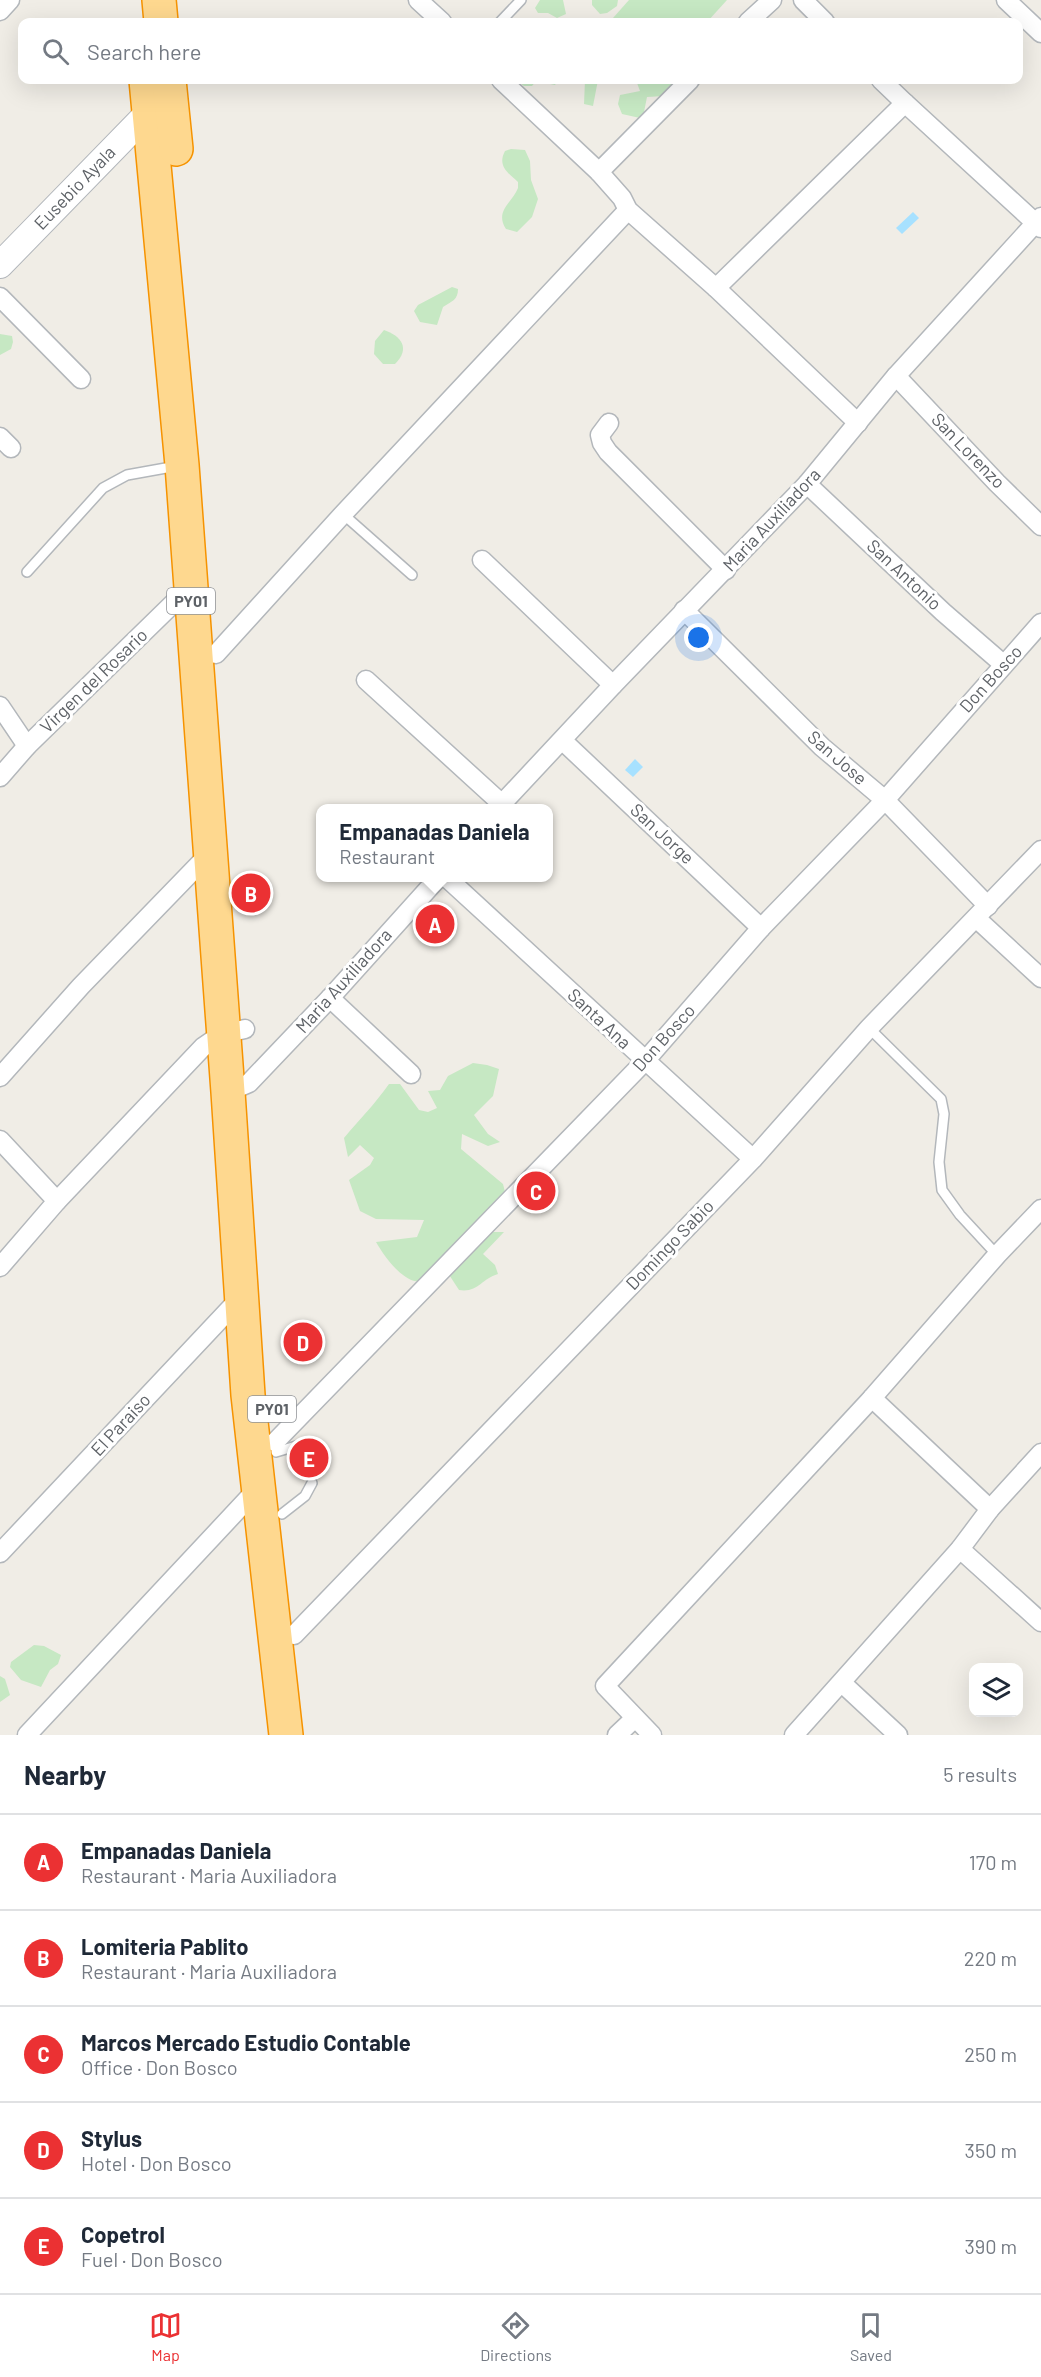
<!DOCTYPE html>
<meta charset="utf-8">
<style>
body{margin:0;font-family:Barlow,sans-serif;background:#f2f2f3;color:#1f2937}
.controls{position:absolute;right:18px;bottom:18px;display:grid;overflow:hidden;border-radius:12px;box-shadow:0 6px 24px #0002}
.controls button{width:54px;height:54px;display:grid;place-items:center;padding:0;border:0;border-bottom:2px solid #e0e1e3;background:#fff;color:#1f2937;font:30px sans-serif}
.you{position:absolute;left:699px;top:638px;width:21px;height:21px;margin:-15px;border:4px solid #fff;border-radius:50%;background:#1a73e8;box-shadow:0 0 0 9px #1a73e833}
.badge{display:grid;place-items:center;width:39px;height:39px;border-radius:50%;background:#eb3133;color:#fff;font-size:20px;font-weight:700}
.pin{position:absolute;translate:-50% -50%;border:3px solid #fff;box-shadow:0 2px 6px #0006}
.popup{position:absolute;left:316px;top:804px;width:237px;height:78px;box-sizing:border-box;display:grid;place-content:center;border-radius:12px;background:#fff;filter:drop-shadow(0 2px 4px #0005);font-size:20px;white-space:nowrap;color:#747a83}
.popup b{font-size:22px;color:#1f2937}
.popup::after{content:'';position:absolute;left:50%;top:100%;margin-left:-12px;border:12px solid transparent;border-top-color:#fff}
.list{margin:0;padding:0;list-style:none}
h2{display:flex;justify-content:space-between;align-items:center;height:78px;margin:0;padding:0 24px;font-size:26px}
h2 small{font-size:20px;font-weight:400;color:#747a83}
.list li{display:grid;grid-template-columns:39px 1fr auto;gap:18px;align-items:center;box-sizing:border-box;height:96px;padding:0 24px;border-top:2px solid #e0e1e3}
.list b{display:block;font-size:22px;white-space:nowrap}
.list p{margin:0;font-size:20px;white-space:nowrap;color:#747a83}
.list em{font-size:20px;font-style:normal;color:#747a83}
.icon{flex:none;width:33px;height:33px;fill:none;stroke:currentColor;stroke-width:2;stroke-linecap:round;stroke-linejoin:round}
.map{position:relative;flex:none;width:1041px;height:1735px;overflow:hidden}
.search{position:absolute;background:#fff;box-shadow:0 6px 24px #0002;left:18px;right:18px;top:18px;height:66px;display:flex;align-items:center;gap:15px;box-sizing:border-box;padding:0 21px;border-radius:12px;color:#747a83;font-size:22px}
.sheet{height:558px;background:#fff}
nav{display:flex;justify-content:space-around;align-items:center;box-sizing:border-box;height:84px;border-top:2px solid #e0e1e3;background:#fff;font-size:16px;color:#747a83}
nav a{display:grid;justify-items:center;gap:3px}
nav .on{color:#eb3133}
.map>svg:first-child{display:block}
.green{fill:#c6e8c3}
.water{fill:#a7e1ff}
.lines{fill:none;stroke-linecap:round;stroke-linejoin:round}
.lane-casing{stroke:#b3b7bb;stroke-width:12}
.street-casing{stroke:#b3b7bb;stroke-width:21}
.secondary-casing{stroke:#b2b6bb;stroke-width:28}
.highway-casing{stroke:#f69300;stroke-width:36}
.lane{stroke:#fff;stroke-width:9}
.street{stroke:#fff;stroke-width:18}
.secondary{stroke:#fff;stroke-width:26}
.highway{stroke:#fed88f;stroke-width:33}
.labels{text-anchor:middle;stroke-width:6;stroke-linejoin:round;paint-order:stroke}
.shield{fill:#fff;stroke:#8e9195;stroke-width:1.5}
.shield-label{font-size:16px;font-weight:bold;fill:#5e6267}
.street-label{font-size:18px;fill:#5e6267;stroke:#fff}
</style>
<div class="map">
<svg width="1041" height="1735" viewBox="0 0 1041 1735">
<rect width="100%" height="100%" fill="#f0ede6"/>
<g class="green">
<path d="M540,0H563L566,14L557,18L548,13H538L535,8Z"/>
<path d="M592,0H618L617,6L607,13L600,14L592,5Z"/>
<path d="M629,0H727L707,22H618L613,18Z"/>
<path d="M516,80H558L555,85L536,81L532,86H524Z"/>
<path d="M585,80H598L593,106L584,104Z"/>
<path d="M627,80H677L678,81L664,96L647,97L643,117L640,118L622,114L618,104L620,95L640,91L637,83Z"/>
<path d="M511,149L525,150L530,161L531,180L538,199L532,217L517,232L506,229C494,211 513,202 518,188V182C508,173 497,166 505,151Z"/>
<path d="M452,287L458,289C458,300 452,301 443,307L437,325L420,322L414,311L418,305Z"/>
<path d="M384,330C401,336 411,348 395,364H383L374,354L375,341Z"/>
<path d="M0,334L12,336L13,342L11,349L0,355Z"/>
<path d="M473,1063L487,1065L499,1069L493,1096L474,1115L488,1134L500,1142L488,1146L462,1134L461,1149L503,1184L506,1196L488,1232H504L483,1254L495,1265L498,1274C481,1279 478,1293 459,1290L444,1267C438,1271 430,1279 423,1281C405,1286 384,1256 376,1242L417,1237L424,1220L376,1219L360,1211L349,1180L370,1165L374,1158L360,1145L348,1157L344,1138C359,1120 375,1104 389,1084H400L419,1110L428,1112L437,1108L428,1091L440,1090L448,1076Z"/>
<path d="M34,1645L44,1646L61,1655L58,1664L50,1670L41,1687L21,1680L10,1667L11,1662Z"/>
<path d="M0,1676L5,1679L10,1695L0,1702Z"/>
</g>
<g class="water">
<path d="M913,212L919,218L902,234L896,228Z"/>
<path d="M635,759L643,767L633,777L625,770Z"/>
</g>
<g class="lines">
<g class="lane-casing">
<g id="lane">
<path d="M500,22L521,0"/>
<path d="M343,514L412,575"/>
<path d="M27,572L103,488L127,475L177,466"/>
<path d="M869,1028L941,1099L944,1114L939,1162L942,1190L960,1215L997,1255"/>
<path d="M276,1452L303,1444L310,1449"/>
<path d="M282,1514L305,1496L312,1483"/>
</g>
</g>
<g class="street-casing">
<g id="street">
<path d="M418,0L442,22"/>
<path d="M803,0L825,22"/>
<path d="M1006,0L1041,33"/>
<path d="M0,11L10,0"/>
<path d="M748,22L772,0"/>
<path d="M501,80L599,172L622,198L628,210L716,288L858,423"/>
<path d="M881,80L905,103"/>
<path d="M599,172L690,80"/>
<path d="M716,288L905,103L1041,228"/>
<path d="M0,297L81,379"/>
<path d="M896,376L997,483L1041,526"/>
<path d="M609,423L600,435L602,443L608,452L726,570"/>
<path d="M0,437L11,448"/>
<path d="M807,484L943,612L1003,664"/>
<path d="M482,560L613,685"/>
<path d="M684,610L822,747L885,800L988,906"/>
<path d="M216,654L343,514L628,210"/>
<path d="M366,680L502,804"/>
<path d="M0,706L27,746"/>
<path d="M563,741L761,928"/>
<path d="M0,777L27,746L190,587"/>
<path d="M498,808L613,685L807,484L896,376L1041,217"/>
<path d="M447,878L753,1159"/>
<path d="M976,918L1041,978"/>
<path d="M330,998L411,1074"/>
<path d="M0,1077L81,986L209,854"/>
<path d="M228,1092L249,1083L330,998L438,878"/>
<path d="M0,1140L57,1201"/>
<path d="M0,1267L57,1201L203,1047L222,1034L245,1029"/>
<path d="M872,1398L990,1509"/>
<path d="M275,1442L645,1061L761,928L885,800L1041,623"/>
<path d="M960,1549L1041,1622"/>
<path d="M0,1553L241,1297"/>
<path d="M294,1635L753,1159L869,1028L1041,850"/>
<path d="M842,1683L898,1735"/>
<path d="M27,1735L258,1488"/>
<path d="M617,1735L635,1718"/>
<path d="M652,1735L605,1686L872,1398L997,1255L1041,1209"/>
<path d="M794,1735L960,1549L990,1509L1041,1453"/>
</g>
</g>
<g class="secondary-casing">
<path id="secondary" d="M0,265L150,111"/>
</g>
<g class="highway-casing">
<g id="highway">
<path d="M159,0L161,22"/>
<path d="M146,80L182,465L228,1092L248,1395L286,1735"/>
<path d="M169,80L176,149"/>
</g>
</g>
<use href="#lane" class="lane"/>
<use href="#street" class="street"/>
<use href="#secondary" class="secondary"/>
<use href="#highway" class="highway"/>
</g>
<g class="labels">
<g class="shield">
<rect x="167" y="588" width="48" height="26" rx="4.5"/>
<rect x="248" y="1396" width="48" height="26" rx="4.5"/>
</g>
<g class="shield-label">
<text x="191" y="607">PY01</text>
<text x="272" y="1415">PY01</text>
</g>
<g class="street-label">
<text transform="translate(75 188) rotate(-46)" y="6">Eusebio Ayala</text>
<text transform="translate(968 451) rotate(46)" y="6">San Lorenzo</text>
<text transform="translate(772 520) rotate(-47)" y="6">Maria Auxiliadora</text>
<text transform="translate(904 575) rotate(43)" y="6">San Antonio</text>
<text transform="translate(991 679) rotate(-48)" y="6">Don Bosco</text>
<text transform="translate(94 681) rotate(-44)" y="6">Virgen del Rosario</text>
<text transform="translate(837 758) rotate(41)" y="6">San Jose</text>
<text transform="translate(662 834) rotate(43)" y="6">San Jorge</text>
<text transform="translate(344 981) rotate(-48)" y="6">Maria Auxiliadora</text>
<text transform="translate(599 1019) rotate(43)" y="6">Santa Ana</text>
<text transform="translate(664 1038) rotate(-48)" y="6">Don Bosco</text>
<text transform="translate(670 1245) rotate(-46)" y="6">Domingo Sabio</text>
<text transform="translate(121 1425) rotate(-47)" y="6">El Paraiso</text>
</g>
</g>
</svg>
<div class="controls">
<button><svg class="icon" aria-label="layers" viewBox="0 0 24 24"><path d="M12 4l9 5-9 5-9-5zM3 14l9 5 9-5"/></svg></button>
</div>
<div class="you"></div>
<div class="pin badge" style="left:435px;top:924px">A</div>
<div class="popup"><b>Empanadas Daniela</b>Restaurant</div>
<div class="pin badge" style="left:251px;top:893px">B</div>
<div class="pin badge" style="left:536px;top:1191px">C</div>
<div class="pin badge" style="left:303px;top:1342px">D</div>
<div class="pin badge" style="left:309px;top:1458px">E</div>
<div class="search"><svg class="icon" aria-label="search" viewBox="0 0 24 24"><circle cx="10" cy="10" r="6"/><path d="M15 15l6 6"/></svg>Search here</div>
</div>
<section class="sheet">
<h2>Nearby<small>5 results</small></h2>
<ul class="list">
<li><span class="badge">A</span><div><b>Empanadas Daniela</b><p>Restaurant · Maria Auxiliadora</p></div><em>170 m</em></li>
<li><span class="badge">B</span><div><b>Lomiteria Pablito</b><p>Restaurant · Maria Auxiliadora</p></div><em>220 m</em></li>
<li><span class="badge">C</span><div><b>Marcos Mercado Estudio Contable</b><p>Office · Don Bosco</p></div><em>250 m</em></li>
<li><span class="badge">D</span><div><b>Stylus</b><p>Hotel · Don Bosco</p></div><em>350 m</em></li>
<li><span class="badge">E</span><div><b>Copetrol</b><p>Fuel · Don Bosco</p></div><em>390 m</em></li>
</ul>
</section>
<nav>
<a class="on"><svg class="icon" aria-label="map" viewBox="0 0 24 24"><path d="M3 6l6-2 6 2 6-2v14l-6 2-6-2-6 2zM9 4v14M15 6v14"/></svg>Map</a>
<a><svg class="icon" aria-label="directions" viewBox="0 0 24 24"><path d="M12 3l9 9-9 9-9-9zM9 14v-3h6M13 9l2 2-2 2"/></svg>Directions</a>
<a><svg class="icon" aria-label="saved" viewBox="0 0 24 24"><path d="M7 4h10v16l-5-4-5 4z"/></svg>Saved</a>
</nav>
